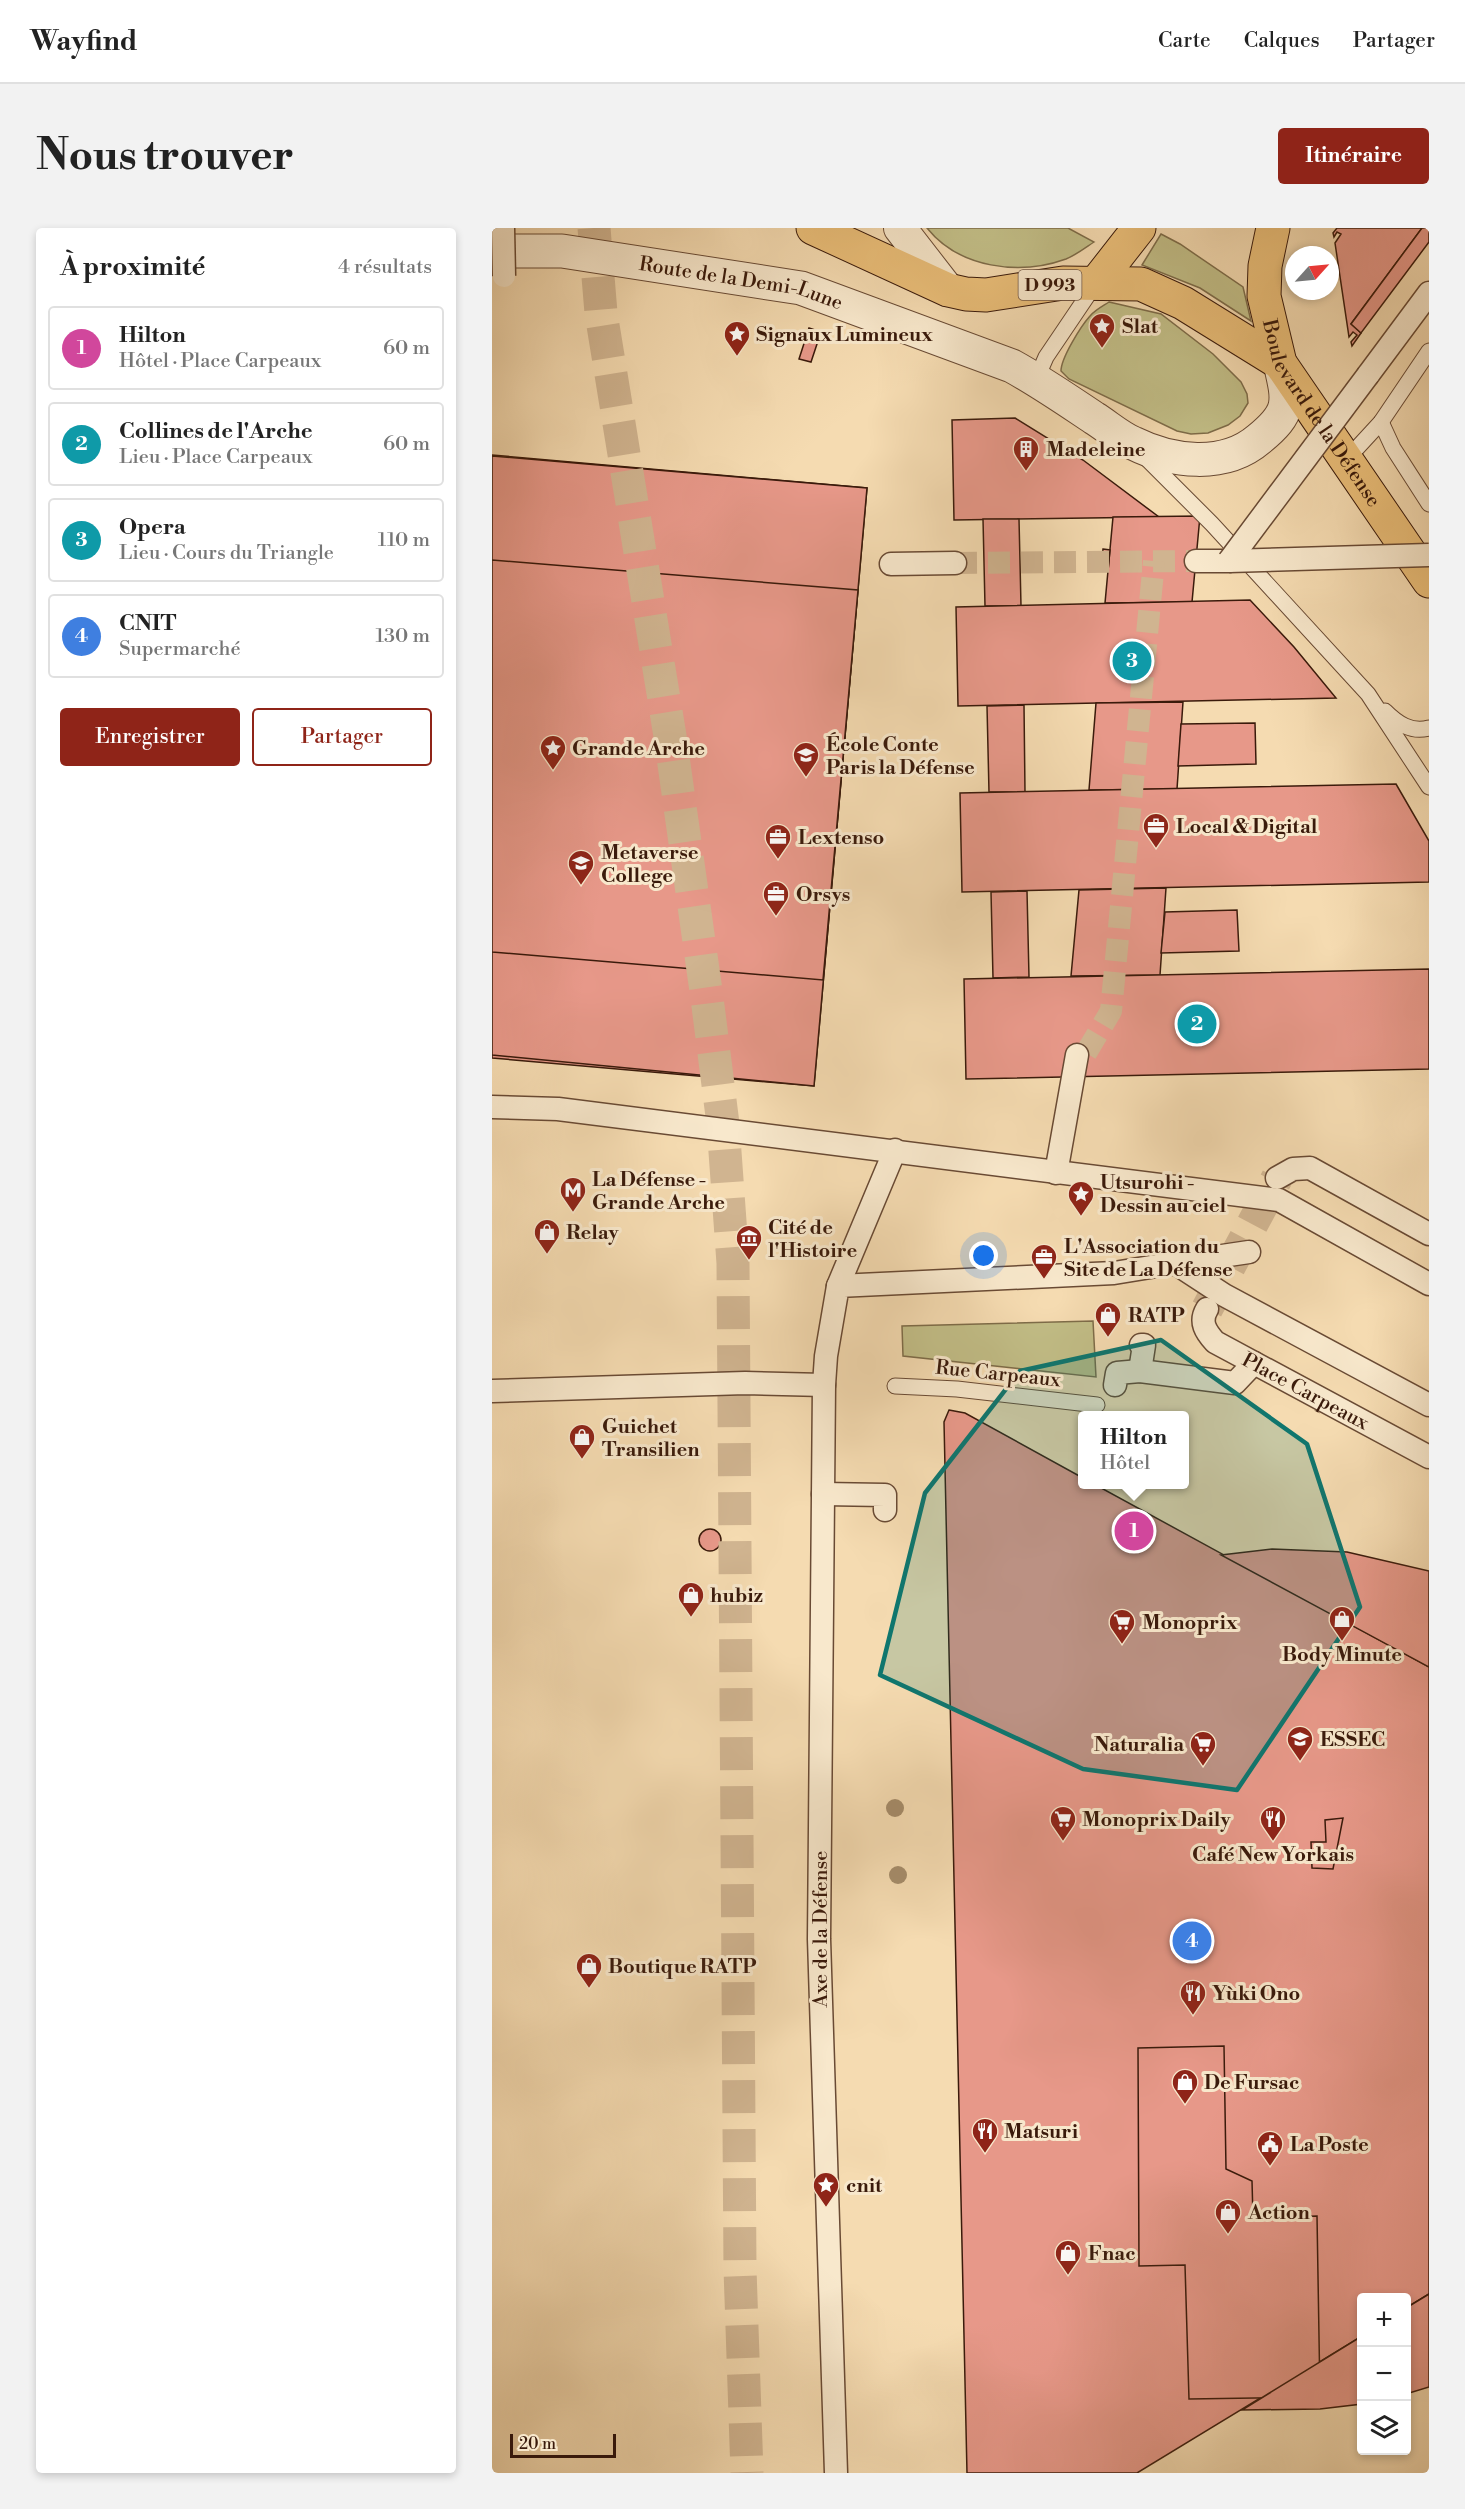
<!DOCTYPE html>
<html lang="fr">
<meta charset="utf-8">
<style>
body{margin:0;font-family:"Libre Bodoni",serif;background:#f2f2f2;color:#222}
.controls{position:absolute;right:18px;bottom:18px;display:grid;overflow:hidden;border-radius:6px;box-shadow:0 3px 9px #0003}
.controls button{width:54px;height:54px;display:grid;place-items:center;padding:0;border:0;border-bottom:2px solid #e0e0e0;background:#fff;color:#222;font:30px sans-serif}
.compass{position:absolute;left:793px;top:18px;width:54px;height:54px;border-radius:50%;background:#fff;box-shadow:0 3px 9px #0003;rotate:63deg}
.scale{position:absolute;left:18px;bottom:15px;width:106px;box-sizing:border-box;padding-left:6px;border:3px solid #3a1a0b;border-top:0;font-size:16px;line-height:21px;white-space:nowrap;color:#3a1a0b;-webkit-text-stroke:4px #f8e8cc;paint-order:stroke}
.you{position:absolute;left:492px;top:1028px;width:21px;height:21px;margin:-15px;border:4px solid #fff;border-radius:50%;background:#1a73e8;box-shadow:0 0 0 9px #1a73e833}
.badge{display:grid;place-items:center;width:39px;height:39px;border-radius:50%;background:#8f2418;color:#fff;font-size:20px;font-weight:700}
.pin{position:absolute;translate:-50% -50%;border:3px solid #fff;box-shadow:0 2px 6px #0006}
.popup{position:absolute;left:586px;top:1183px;width:111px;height:78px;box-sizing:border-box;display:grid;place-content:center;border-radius:6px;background:#fff;filter:drop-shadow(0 2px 4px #0005);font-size:20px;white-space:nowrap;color:#767676}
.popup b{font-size:22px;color:#222}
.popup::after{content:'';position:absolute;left:50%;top:100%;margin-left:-12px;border:12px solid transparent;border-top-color:#fff}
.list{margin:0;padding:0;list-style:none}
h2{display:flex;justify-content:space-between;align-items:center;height:78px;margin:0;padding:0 24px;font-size:26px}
h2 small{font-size:20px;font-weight:400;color:#767676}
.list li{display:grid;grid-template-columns:39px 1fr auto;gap:18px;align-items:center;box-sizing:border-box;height:84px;margin:0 12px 12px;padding:0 12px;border:2px solid #e0e0e0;border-radius:6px}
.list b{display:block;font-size:22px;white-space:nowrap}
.list p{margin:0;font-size:20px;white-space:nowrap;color:#767676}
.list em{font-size:20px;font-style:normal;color:#767676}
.actions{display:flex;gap:12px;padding:18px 24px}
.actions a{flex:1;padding:14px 0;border:2px solid #8f2418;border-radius:6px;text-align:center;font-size:21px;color:#8f2418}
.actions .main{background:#8f2418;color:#fff}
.icon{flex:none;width:33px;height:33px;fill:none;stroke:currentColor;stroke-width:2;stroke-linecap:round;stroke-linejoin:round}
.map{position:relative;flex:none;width:937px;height:2245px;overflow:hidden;border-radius:6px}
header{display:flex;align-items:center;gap:36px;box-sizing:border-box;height:84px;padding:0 30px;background:#fff;border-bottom:2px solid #e0e0e0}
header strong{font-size:28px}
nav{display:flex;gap:33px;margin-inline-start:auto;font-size:21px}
.intro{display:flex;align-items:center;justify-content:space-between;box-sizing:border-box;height:144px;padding:0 36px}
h1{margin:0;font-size:42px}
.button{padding:15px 27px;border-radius:6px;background:#8f2418;color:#fff;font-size:21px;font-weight:700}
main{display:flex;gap:36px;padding:0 36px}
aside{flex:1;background:#fff;border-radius:6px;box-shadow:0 3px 9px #0003}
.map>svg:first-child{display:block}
.green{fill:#c2be87;stroke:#7e6c49;stroke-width:1.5}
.building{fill:#e79889;stroke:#3a1a0b;stroke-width:1.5}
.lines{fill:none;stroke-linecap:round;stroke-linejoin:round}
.pedestrian-tunnel{stroke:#d0b490;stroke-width:22;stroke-dasharray:22 11;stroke-linecap:butt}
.minor-tunnel{stroke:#d0b490;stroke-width:32;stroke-dasharray:32 16;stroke-linecap:butt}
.motorway-tunnel{stroke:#d0b490;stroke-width:33;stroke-dasharray:33 16;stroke-linecap:butt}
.service-casing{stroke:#694a34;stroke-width:17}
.pedestrian-casing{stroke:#694a34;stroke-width:25}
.minor-casing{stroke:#694a34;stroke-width:34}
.tertiary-casing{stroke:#694a34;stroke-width:35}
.primary-casing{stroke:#3a1a0b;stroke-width:35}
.service{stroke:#f8e8cc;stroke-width:15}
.pedestrian{stroke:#f8e8cc;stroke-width:22}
.minor{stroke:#f8e8cc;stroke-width:32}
.tertiary{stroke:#f8e8cc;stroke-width:33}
.primary{stroke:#eabe78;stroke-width:33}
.pedestrian-bridge-casing{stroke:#694a34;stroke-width:25;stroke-linecap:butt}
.pedestrian-bridge{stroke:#f8e8cc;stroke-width:22}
.tree{fill:#a58c6a}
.marked{fill:#0f766e;fill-opacity:0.2;stroke:#0f766e;stroke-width:4.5;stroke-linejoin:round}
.labels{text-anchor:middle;stroke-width:6;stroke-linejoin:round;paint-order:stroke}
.shield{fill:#f8e8cc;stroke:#735845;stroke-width:1.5}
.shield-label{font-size:18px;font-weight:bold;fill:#3a1a0b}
.street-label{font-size:20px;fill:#3a1a0b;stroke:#f8e8cc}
.poi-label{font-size:20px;font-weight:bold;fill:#3a1a0b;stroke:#f8e8cc;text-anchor:start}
</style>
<header>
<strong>Wayfind</strong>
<nav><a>Carte</a><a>Calques</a><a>Partager</a></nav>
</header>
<div class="intro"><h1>Nous trouver</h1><a class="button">Itinéraire</a></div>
<main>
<aside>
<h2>À proximité<small>4 résultats</small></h2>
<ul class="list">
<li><span class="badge" style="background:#d1479c">1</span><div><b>Hilton</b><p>Hôtel · Place Carpeaux</p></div><em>60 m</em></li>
<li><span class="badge" style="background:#0f9aa8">2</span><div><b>Collines de l'Arche</b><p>Lieu · Place Carpeaux</p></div><em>60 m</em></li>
<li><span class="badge" style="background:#0f9aa8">3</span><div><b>Opera</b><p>Lieu · Cours du Triangle</p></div><em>110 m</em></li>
<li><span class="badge" style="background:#3f7fe0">4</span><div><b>CNIT</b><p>Supermarché</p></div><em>130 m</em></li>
</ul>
<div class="actions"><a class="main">Enregistrer</a><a>Partager</a></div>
</aside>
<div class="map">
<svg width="937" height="2245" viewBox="0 0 937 2245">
<rect width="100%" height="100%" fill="#f5dbb1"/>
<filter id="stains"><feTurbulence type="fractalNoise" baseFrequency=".00333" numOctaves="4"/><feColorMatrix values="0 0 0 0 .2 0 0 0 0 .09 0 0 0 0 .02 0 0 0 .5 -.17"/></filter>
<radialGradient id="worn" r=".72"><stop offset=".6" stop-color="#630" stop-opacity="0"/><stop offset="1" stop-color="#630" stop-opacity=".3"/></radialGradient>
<g class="green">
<path d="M435,0H576L602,14C593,20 584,27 574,31C527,48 467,40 435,0Z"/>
<path d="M669,6L688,16L751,59L759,93L708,60L650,37Z"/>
<path d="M617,74L669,86L721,126L749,154L755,166L756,175L748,188L736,197L716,205L699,206L685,203L577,151L569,143C569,130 589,98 598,88C603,82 611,78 617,74Z"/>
<path d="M601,1093L604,1149L411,1128L410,1098Z"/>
</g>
<g class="building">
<path d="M845,0H930L859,96L869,105L860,118L859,114L865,107L861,104L857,109L843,15L849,6L845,4L842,9L841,5Z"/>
<path d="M930,0H937V14L869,105L859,96Z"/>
<path d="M317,100L329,104L319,134L307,131Z"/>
<path d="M523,190L591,232L667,289L462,292L460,192Z"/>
<path d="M0,227L375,260L322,858L0,830Z"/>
<path d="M0,228L375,260L322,858L0,827Z"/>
<path d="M708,288L700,374L613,375L621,289Z"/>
<path d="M491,291H527L529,378H493Z"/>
<path d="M611,321L618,322L616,343L609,342Z"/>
<path d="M0,332L366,362L331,752L0,724Z"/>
<path d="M758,372L802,419L844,470L466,478L464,379Z"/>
<path d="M691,474L685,561L597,562L604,475Z"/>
<path d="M532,477L533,564H497L495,478Z"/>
<path d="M763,495L764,536L686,538L689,496Z"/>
<path d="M904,556L937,613V654L470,664L468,565Z"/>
<path d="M674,660L668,747L579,748L587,662Z"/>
<path d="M535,663L537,749L501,750L499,664Z"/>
<path d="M745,682L747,723L669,725L673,684Z"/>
<path d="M937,741V841L474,851L472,751Z"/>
<path d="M457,1182L473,1185L591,1250V1256H602L937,1439V2066L914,2080V2070H870V2108L645,2245H475L452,1194Z"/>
<circle cx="218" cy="1312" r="11"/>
<path d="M780,1321L855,1324L937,1343V1439L729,1327Z"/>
<path d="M851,1590L841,1641L820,1640L819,1614H834L833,1592Z"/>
<path d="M732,1818L734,1941L760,1953L761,1990L825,1988L828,2169L697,2171L693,2037L647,2038L646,1820Z"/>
<path d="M937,2066V2159L914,2166V2080Z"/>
<path d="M870,2108V2176L828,2181L750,2182Z"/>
</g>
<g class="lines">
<g class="pedestrian-tunnel">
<path d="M463,335L704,333"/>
<path d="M594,825L619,783L662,333"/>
</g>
<path class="minor-tunnel" d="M715,1081L785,950"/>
<path class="motorway-tunnel" d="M102,0L109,85L178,508L215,770L231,896L241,1035L248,2041L255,2245"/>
<g class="service-casing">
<g id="service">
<path d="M544,152L554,129L604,55"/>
<path d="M889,194L901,220L937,276"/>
<path d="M652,228L720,296L876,466L937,559"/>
<path d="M854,232L889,194L937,123"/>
<path d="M893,483C905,495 919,505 937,500"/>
<path d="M403,1158L465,1161L605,1177"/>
</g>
</g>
<g class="pedestrian-casing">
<g id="pedestrian">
<path d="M876,147L937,65"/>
<path d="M704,333H737"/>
<path d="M399,336L463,335"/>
<path d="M0,879L66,881L787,972L937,1056"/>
<path d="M564,945L585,827"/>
<path d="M785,950L801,941L818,940L937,1006"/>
<path d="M683,1035L757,1024"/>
<path d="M346,1058L403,922"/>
<path id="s1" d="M715,1081C707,1094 714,1104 723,1114L937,1229"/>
<path d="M648,1143L652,1117H649"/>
<path d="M623,1157L625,1145L648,1143L743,1155L762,1135"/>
<path d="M0,1163L253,1155L332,1157"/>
<path d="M331,1266L393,1267V1282"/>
<path d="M344,2245L327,1711L332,1157L334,1128L346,1058L622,1045L683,1035L732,1067L937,1177"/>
</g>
</g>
<g class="minor-casing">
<path id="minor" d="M408,0L456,62"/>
</g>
<g class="tertiary-casing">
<g id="tertiary">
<path id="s2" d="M0,23H70L309,60L520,138C549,154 575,172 602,190C615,198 627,209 641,215C679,234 732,241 767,211C800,184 797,174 788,135"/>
</g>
</g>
<g class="primary-casing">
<g id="primary">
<path d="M321,0L456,62L474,66L494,67L571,55L649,56L691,75L788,135"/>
<path id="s3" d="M781,0L773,38L772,68L788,135L937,353"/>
<path d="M604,55L647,0"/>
</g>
</g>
<use href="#service" class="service"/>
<use href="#pedestrian" class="pedestrian"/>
<use href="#minor" class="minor"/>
<use href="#tertiary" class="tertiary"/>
<use href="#primary" class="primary"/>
<g class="pedestrian-bridge-casing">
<g id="pedestrian-bridge">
<path d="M11,0L12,48"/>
<path d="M737,333L876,147"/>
<path d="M737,333L937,327"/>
</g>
</g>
<use href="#pedestrian-bridge" class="pedestrian-bridge"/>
</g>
<g class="tree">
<circle cx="403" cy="1580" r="9"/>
<circle cx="406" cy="1647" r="9"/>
</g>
<path class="marked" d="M669,1112L815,1216L868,1379L745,1562L591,1541L388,1447L433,1265L528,1143Z"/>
<defs>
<g id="sight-pin" transform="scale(1.35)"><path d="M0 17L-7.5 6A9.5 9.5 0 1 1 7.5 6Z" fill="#8f2418" stroke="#f8e8cc"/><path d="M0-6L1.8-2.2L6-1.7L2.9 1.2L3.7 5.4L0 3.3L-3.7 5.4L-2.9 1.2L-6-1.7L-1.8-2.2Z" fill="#fff"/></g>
<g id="building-pin" transform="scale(1.35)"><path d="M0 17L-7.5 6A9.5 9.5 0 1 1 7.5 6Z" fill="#8f2418" stroke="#f8e8cc"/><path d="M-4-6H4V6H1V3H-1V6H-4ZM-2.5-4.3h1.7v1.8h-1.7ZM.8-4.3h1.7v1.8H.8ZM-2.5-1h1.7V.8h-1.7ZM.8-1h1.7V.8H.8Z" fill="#fff"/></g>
<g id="university-pin" transform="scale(1.35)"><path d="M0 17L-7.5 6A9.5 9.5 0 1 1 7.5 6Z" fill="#8f2418" stroke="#f8e8cc"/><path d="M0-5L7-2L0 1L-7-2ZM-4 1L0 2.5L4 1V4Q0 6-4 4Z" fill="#fff"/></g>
<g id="office-pin" transform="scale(1.35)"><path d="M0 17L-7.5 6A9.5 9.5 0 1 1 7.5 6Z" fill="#8f2418" stroke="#f8e8cc"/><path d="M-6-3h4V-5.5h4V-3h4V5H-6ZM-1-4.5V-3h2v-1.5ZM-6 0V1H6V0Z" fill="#fff"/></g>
<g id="metro-pin" transform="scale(1.35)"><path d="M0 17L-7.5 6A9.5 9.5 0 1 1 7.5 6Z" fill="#8f2418" stroke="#f8e8cc"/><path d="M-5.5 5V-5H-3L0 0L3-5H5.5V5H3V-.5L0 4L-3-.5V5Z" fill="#fff"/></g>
<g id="shop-pin" transform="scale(1.35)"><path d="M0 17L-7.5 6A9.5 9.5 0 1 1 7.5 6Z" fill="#8f2418" stroke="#f8e8cc"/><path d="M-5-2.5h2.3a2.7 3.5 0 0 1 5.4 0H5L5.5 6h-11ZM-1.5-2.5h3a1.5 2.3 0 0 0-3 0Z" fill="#fff"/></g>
<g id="museum-pin" transform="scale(1.35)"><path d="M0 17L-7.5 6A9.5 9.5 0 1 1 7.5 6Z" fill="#8f2418" stroke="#f8e8cc"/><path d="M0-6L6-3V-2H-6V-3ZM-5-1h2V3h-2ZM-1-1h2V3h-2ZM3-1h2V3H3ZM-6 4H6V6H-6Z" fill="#fff"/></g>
<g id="supermarket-pin" transform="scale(1.35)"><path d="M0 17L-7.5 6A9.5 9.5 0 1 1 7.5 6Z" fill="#8f2418" stroke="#f8e8cc"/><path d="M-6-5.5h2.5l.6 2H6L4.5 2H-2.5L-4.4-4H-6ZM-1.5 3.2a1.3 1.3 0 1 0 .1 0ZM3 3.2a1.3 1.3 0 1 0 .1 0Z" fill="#fff"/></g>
<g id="school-pin" transform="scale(1.35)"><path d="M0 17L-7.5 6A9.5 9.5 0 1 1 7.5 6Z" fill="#8f2418" stroke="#f8e8cc"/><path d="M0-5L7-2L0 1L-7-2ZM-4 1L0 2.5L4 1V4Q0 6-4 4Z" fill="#fff"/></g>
<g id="restaurant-pin" transform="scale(1.35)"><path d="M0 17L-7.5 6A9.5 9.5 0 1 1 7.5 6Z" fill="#8f2418" stroke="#f8e8cc"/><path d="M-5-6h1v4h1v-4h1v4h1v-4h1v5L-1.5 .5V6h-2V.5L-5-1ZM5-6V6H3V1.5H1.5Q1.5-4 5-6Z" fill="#fff"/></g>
<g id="civic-pin" transform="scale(1.35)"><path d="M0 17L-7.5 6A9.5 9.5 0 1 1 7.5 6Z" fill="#8f2418" stroke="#f8e8cc"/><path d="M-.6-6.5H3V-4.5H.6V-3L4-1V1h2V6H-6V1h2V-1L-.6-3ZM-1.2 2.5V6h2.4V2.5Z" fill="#fff"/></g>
</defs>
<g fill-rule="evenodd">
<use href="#sight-pin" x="610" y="98"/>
<use href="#sight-pin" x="245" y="106"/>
<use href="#building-pin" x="534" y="221"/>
<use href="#sight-pin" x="61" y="520"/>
<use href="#university-pin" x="314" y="527"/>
<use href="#office-pin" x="664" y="598"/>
<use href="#office-pin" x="286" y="609"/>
<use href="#university-pin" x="89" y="635"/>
<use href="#office-pin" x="284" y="666"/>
<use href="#metro-pin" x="81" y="962"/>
<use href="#sight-pin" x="589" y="966"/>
<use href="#shop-pin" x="55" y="1004"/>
<use href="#museum-pin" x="257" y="1010"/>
<use href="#office-pin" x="552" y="1029"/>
<use href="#shop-pin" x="616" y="1087"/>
<use href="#shop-pin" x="90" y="1209"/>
<use href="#shop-pin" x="199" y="1367"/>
<use href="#shop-pin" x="850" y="1391"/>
<use href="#supermarket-pin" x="630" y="1394"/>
<use href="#school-pin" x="808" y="1511"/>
<use href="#supermarket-pin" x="711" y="1516"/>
<use href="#supermarket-pin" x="571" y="1591"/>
<use href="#restaurant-pin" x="781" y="1591"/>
<use href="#shop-pin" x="97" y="1738"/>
<use href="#restaurant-pin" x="701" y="1765"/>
<use href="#shop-pin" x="693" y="1854"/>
<use href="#restaurant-pin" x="493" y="1903"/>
<use href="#civic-pin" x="778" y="1916"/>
<use href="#sight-pin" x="334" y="1957"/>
<use href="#shop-pin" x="736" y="1984"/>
<use href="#shop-pin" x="576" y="2025"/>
</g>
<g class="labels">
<rect class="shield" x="526.5" y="42" width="63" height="30" rx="4.5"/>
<g class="shield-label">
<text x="558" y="63">D 993</text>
</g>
<g class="street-label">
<text dy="7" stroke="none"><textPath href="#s2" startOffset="252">Route de la Demi-Lune</textPath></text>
<text dy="7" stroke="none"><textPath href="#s3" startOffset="201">Boulevard de la Défense</textPath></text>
<text transform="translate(506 1145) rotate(6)" y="7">Rue Carpeaux</text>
<text dy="7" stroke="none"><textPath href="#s1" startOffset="140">Place Carpeaux</textPath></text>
<text transform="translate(328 1701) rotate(-90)" y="7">Axe de la Défense</text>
</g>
<g class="poi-label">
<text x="630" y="105">Slat</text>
<text x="264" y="113">Signaux Lumineux</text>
<text x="554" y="228">Madeleine</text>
<text x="334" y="523">École Conte<tspan x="334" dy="23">Paris la Défense</tspan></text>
<text x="80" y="527">Grande Arche</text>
<text x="684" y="605">Local &amp; Digital</text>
<text x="306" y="616">Lextenso</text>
<text x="109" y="631">Metaverse<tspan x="109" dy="23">College</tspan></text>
<text x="304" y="673">Orsys</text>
<text x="100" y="958">La Défense -<tspan x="100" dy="23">Grande Arche</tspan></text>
<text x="608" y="961">Utsurohi -<tspan x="608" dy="23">Dessin au ciel</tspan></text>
<text x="276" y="1006">Cité de<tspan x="276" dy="23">l'Histoire</tspan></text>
<text x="74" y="1011">Relay</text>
<text x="572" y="1025">L'Association du<tspan x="572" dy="23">Site de La Défense</tspan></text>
<text x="636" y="1094">RATP</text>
<text x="110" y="1205">Guichet<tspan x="110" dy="23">Transilien</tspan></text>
<text x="218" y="1374">hubiz</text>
<text x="650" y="1401">Monoprix</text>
<text x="850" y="1433" text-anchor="middle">Body Minute</text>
<text x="828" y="1518">ESSEC</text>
<text x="692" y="1523" text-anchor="end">Naturalia</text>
<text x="590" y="1598">Monoprix Daily</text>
<text x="781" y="1633" text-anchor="middle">Café New Yorkais</text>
<text x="116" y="1745">Boutique RATP</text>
<text x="720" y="1772">Yùki Ono</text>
<text x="712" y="1861">De Fursac</text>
<text x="512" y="1910">Matsuri</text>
<text x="798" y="1923">La Poste</text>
<text x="354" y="1964">cnit</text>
<text x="756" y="1991">Action</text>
<text x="596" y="2032">Fnac</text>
</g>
</g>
<rect width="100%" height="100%" filter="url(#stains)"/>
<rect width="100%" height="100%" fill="url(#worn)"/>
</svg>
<div class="controls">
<button>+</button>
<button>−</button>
<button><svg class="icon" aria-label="layers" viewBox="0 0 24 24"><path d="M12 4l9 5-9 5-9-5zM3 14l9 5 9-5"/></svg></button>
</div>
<svg class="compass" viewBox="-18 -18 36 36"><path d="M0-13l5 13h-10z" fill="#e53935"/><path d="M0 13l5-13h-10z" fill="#767676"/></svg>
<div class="scale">20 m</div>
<div class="you"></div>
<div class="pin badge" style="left:642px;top:1303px;background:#d1479c">1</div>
<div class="popup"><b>Hilton</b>Hôtel</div>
<div class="pin badge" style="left:705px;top:796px;background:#0f9aa8">2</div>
<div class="pin badge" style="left:640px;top:433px;background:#0f9aa8">3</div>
<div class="pin badge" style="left:700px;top:1713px;background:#3f7fe0">4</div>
</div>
</main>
